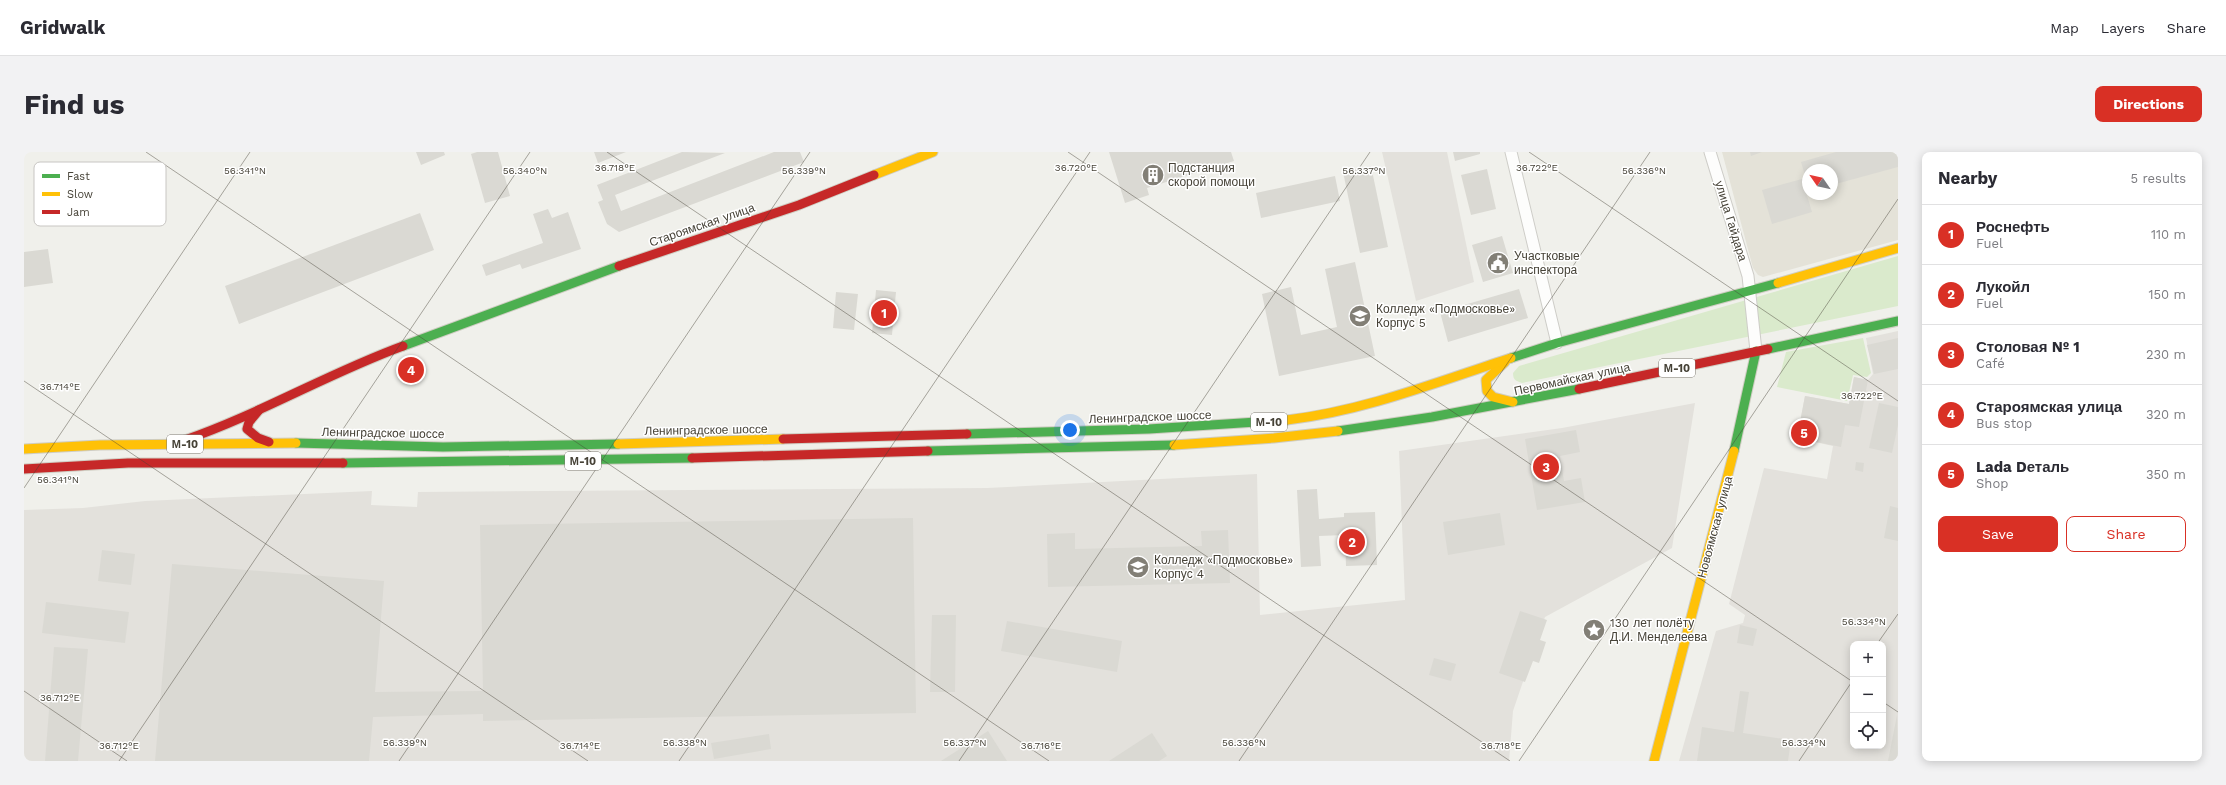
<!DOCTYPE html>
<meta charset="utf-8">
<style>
body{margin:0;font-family:"Work Sans",sans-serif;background:#f2f2f3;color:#2b2b33}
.controls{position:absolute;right:12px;bottom:12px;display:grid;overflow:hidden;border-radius:8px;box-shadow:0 2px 10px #0003}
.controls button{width:36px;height:36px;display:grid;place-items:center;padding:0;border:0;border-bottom:1px solid #e1e1e2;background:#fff;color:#2b2b33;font:20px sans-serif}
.compass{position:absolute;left:1778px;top:12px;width:36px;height:36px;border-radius:50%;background:#fff;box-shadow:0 2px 10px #0003;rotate:304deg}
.you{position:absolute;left:1046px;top:278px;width:14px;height:14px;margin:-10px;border:3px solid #fff;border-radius:50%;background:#1a73e8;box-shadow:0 0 0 6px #1a73e833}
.badge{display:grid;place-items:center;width:26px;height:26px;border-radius:50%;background:#d93025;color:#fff;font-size:13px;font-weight:700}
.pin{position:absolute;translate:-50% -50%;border:2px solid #fff;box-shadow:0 1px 4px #0006}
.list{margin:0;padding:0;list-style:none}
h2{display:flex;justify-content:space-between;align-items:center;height:52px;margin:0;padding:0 16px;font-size:17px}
h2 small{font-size:13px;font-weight:400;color:#7c7c81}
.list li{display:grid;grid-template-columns:26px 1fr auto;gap:12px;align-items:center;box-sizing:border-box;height:60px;padding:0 16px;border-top:1px solid #e1e1e2}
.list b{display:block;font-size:15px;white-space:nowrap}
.list p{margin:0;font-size:13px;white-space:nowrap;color:#7c7c81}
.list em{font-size:13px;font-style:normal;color:#7c7c81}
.actions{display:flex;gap:8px;padding:12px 16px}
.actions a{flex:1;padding:9px 0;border:1px solid #d93025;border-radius:8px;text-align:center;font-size:14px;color:#d93025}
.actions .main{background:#d93025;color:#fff}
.icon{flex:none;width:22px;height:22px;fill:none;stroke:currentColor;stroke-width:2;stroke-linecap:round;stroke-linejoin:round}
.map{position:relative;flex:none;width:1874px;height:609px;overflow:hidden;border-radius:8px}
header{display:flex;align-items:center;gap:24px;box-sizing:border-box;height:56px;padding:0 20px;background:#fff;border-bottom:1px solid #e1e1e2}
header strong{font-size:19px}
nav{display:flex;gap:22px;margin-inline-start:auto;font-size:14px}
.intro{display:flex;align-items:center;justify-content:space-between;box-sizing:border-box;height:96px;padding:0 24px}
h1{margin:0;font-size:28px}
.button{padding:10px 18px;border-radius:8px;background:#d93025;color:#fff;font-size:14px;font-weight:700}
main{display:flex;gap:24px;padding:0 24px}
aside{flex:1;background:#fff;border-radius:8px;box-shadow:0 2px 10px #0003}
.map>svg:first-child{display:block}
.residential{fill:#e4e2d8;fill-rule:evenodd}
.industrial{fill:#e3e1dc;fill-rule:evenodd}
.green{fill:#daeacc}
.building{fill:#dad9d3}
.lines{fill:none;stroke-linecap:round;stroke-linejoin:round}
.street-casing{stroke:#cecdc8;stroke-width:13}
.fast-casing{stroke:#cfcdc2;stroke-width:11}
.slow-casing{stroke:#cfcdc2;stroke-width:11}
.jam-casing{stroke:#cfcdc2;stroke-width:11}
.street{stroke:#fdfdfc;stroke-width:11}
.fast{stroke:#4caf50;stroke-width:9}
.slow{stroke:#ffc107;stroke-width:9}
.jam{stroke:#c62828;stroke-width:9}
.ticks{fill:none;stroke:#464237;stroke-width:1;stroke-opacity:0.45}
.labels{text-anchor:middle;stroke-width:3;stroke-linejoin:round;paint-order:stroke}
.shield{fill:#fff;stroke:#7e7b73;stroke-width:1}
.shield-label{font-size:11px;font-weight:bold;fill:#464237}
.poi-label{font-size:12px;fill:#464237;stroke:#fff;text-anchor:start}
.street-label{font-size:12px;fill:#464237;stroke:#fff}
.key{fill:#fff;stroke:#c8c6c3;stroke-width:1}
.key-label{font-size:11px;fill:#464237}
.ticks-label{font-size:10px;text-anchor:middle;fill:#464237;stroke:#fff;stroke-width:3;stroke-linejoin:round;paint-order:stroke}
</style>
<header>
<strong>Gridwalk</strong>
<nav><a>Map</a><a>Layers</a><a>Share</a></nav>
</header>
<div class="intro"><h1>Find us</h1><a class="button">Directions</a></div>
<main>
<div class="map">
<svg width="1874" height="609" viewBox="0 0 1874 609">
<rect width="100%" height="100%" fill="#f0f0eb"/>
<path class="residential" d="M1698,0H1874V88L1739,125L1734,123L1729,116ZM1784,18H1808V42H1784Z"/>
<g class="industrial">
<path d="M1358,0H1423L1450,130L1392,149Z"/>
<path d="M1874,179V609H1655L1692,479L1719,471L1721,463L1705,452L1740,316L1803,327L1809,294L1773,286L1781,244L1825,252L1830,225L1844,228L1849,222L1842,186ZM1829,492H1859V594H1829Z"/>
<path d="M1671,251L1648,396L1521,465L1489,559L1485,609H0V358L59,356L121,349L348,339L347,353L393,355L394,340L963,336L1233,322L1236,463L1381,448L1375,299L1538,276Z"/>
</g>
<g class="green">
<path d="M1874,104V154L1498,231C1492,229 1489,228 1489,221L1495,214Z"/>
<path d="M1839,186L1847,221L1843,225L1829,223L1823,249L1753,235L1762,200Z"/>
</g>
<g class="building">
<path d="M392,0H420L421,3L397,13Z"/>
<path d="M453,0H474L486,44L461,51L447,2Z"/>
<path d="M570,0H602L574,11Z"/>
<path d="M658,0L701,1L591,43L597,59L750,0H776L780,10L595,80L583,72L574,50L579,48L573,33Z"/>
<path d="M1085,0H1207L1210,9L1123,36L1125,43L1101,51Z"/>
<path d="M1429,0H1456V2L1431,9Z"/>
<path d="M1726,0H1738L1727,4Z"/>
<path d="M1812,0H1874V15L1808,33V18H1784V34L1777,10Z"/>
<path d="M1347,14L1364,95L1336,101L1319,20Z"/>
<path d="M1463,17L1472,57L1447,63L1437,23Z"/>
<path d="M1311,24L1316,49L1237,66L1232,41Z"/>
<path d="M1778,27L1788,60L1748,72L1738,38Z"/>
<path d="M524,57L528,66L544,60L557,97L498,117L496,112L462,124L458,113L519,91L509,62Z"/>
<path d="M396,61L410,98L215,172L201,134Z"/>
<path d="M1478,84L1489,121L1459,130L1448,93Z"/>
<path d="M24,97L29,131L0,135V100Z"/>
<path d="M1331,110L1351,204L1255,224L1238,142L1267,135L1277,183L1313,175L1301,117Z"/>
<path d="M1495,137L1504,166L1424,190L1416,160Z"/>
<path d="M852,138L872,140L868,183L848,181Z"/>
<path d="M812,140L834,142L830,178L809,176Z"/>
<path d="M1874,186V217L1850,222L1843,193Z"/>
<path d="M1830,225L1844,228L1835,275L1821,273L1817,295L1773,286L1781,244L1825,252Z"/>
<path d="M1855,251L1874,255V273L1868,301L1845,296Z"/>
<path d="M1552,278L1556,300L1536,304L1540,329L1557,326L1561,350L1513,358L1501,287Z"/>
<path d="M1832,310L1840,311L1839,320L1831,318Z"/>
<path d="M1293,337L1295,367L1320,365V361L1351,360L1353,413L1322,414L1321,383L1295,384L1297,414L1277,415L1273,338Z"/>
<path d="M1866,354L1874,356V389L1860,386Z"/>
<path d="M1476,361L1481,393L1424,403L1419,370Z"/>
<path d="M889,366L892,561L459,569V562L349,565L345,609H131L148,412L360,429L351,540L459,539L456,373Z"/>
<path d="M1204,378L1206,431L1024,435L1023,382L1051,381V397L1178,394L1177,379Z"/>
<path d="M78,398L111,402L107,433L74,429Z"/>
<path d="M22,450L105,460L101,491L18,481Z"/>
<path d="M1496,459L1523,468L1516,488L1522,490L1515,511L1509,509L1501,530L1475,521Z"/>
<path d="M908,463H932L931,540H906Z"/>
<path d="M983,469L1098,489L1093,520L977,499Z"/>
<path d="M1716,473L1733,477L1729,494L1713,491Z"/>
<path d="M30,495L64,497L54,609H21Z"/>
<path d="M1410,506L1432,512L1427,529L1405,523Z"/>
<path d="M1716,539L1725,540L1719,581L1767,588L1764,609H1673L1678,575L1710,580Z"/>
<path d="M1873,563L1874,609H1864Z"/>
<path d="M964,579L983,609H917Z"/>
<path d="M1128,581L1143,604L1135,609H1085Z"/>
<path d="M745,582L747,597L690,607L687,591Z"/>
</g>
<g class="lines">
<g class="street-casing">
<g id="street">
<path d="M1487,0L1533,191"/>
<path d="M1686,0L1724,124L1732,199"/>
</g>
</g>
<g class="fast-casing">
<g id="fast">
<path d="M379,194L595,114"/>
<path d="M1744,197L1874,169"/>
<path d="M1487,206L1533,191L1754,131"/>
<path d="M1314,279L1408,265L1555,237"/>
<path d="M943,282L1125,277L1263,268"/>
<path d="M272,291L419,295L594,292"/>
<path d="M904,299L1150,293"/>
<path d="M1710,299L1732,199"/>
<path d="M319,311L668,306"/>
</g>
</g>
<g class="slow-casing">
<g id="slow">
<path d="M850,23L909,0"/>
<path d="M1754,131L1874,96"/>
<path d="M1481,210L1462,228L1463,239L1469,245L1489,250"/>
<path d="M1263,268C1340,259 1413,230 1487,206"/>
<path d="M594,292L759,287"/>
<path d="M1150,293L1250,286L1314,279"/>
<path d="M0,297L76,293L272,291"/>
<path d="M1630,609L1710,299"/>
</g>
</g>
<g class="jam-casing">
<g id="jam">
<path d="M595,114L775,53L850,23"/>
<path d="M1555,237L1744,197"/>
<path d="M235,258L225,270L223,277L234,286L245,290"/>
<path d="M759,287L943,282"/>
<path d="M161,288C236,262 305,221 379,194"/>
<path d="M668,306L904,299"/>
<path d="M0,317L104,311H319"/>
</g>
</g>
<use href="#street" class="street"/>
<use href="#fast" class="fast"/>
<use href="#slow" class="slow"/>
<use href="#jam" class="jam"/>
</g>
<path class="ticks" d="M122,0L1025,609M583,0L1486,609M1044,0L1829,530M1505,0L1874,249M0,229L564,609M0,336L226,0M1853,492L1874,462M0,539L103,609M1859,550L1874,560M95,609L506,0M375,609L786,0M655,609L1066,0M935,609L1346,0M1215,609L1626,0M1495,609L1874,47M1775,609L1829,528"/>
<defs>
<g id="building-disc" transform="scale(1.15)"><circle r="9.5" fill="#827f76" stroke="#fff"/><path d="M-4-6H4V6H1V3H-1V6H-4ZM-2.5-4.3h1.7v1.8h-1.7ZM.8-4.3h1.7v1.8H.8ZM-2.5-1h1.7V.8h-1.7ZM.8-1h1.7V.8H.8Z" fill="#fff"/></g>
<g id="civic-disc" transform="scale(1.15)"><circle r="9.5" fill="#827f76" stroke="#fff"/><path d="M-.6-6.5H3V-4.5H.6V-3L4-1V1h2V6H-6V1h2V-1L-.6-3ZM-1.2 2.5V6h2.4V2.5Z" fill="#fff"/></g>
<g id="university-disc" transform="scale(1.15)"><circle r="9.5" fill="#827f76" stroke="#fff"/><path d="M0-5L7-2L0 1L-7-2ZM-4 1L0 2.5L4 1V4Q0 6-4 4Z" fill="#fff"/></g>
<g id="sight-disc" transform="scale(1.15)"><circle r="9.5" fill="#827f76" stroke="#fff"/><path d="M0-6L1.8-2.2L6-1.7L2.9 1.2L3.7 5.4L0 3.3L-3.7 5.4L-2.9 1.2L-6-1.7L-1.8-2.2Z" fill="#fff"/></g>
</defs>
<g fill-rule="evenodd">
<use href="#building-disc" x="1129" y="23"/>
<use href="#civic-disc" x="1474" y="111"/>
<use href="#university-disc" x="1336" y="164"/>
<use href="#university-disc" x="1114" y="415"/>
<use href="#sight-disc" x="1570" y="478"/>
</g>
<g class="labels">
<g class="shield">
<rect x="1635" y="207" width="36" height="18" rx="3"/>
<rect x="1227" y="261" width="36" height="18" rx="3"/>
<rect x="143" y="283" width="36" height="18" rx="3"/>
<rect x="541" y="300" width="36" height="18" rx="3"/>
</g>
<g class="shield-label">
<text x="1653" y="220">М-10</text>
<text x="1245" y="274">М-10</text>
<text x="161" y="296">М-10</text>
<text x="559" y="313">М-10</text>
</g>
<g class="poi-label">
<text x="1144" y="20">Подстанция<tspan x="1144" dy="14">скорой помощи</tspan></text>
<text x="1490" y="108">Участковые<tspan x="1490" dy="14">инспектора</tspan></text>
<text x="1352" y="161">Колледж «Подмосковье»<tspan x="1352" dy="14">Корпус 5</tspan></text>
<text x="1130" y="412">Колледж «Подмосковье»<tspan x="1130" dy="14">Корпус 4</tspan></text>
<text x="1586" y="475">130 лет полёту<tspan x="1586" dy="14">Д.И. Менделеева</tspan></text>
</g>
<g class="street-label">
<text transform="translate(1707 69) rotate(73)" y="4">улица Гайдара</text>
<text transform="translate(678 73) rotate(-19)" y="4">Староямская улица</text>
<text transform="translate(1548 227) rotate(-12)" y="4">Первомайская улица</text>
<text transform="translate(1126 265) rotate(-2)" y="4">Ленинградское шоссе</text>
<text transform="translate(682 278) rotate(-1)" y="4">Ленинградское шоссе</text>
<text transform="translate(359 281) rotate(1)" y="4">Ленинградское шоссе</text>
<text transform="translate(1691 375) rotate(-75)" y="4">Новоямская улица</text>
</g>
</g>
<rect x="10" y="10" width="132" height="64" rx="6" class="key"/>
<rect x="18" y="22" width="18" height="4" fill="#4caf50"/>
<rect x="18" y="40" width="18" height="4" fill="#ffc107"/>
<rect x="18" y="58" width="18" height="4" fill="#c62828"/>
<g class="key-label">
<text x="43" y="28">Fast</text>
<text x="43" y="46">Slow</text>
<text x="43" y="64">Jam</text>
</g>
<g class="ticks-label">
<text x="591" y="19">36.718°E</text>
<text x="1052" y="19">36.720°E</text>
<text x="1513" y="19">36.722°E</text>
<text x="221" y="22">56.341°N</text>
<text x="501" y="22">56.340°N</text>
<text x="780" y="22">56.339°N</text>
<text x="1340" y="22">56.337°N</text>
<text x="1620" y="22">56.336°N</text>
<text x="36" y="238">36.714°E</text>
<text x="1838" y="247">36.722°E</text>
<text x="34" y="331">56.341°N</text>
<text x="1840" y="473">56.334°N</text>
<text x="36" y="549">36.712°E</text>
<text x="381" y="594">56.339°N</text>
<text x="661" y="594">56.338°N</text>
<text x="941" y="594">56.337°N</text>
<text x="1220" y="594">56.336°N</text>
<text x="1780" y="594">56.334°N</text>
<text x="95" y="597">36.712°E</text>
<text x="556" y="597">36.714°E</text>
<text x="1017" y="597">36.716°E</text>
<text x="1477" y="597">36.718°E</text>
</g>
</svg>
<div class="controls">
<button>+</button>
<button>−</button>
<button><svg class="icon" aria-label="locate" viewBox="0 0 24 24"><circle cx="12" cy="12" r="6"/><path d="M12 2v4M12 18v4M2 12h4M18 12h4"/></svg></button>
</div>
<svg class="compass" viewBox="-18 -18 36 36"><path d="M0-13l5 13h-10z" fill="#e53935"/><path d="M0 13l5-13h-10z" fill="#7c7c81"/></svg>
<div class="you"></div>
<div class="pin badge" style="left:860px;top:161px">1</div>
<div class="pin badge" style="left:1328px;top:390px">2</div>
<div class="pin badge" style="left:1522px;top:315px">3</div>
<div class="pin badge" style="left:387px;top:218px">4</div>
<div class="pin badge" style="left:1780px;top:281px">5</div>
</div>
<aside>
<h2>Nearby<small>5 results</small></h2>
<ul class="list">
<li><span class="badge">1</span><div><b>Роснефть</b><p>Fuel</p></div><em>110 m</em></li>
<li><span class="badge">2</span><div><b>Лукойл</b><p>Fuel</p></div><em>150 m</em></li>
<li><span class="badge">3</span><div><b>Столовая № 1</b><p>Café</p></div><em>230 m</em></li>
<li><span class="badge">4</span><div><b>Староямская улица</b><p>Bus stop</p></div><em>320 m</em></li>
<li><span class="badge">5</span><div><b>Lada Dеталь</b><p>Shop</p></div><em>350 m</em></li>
</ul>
<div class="actions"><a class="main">Save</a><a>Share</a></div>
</aside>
</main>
